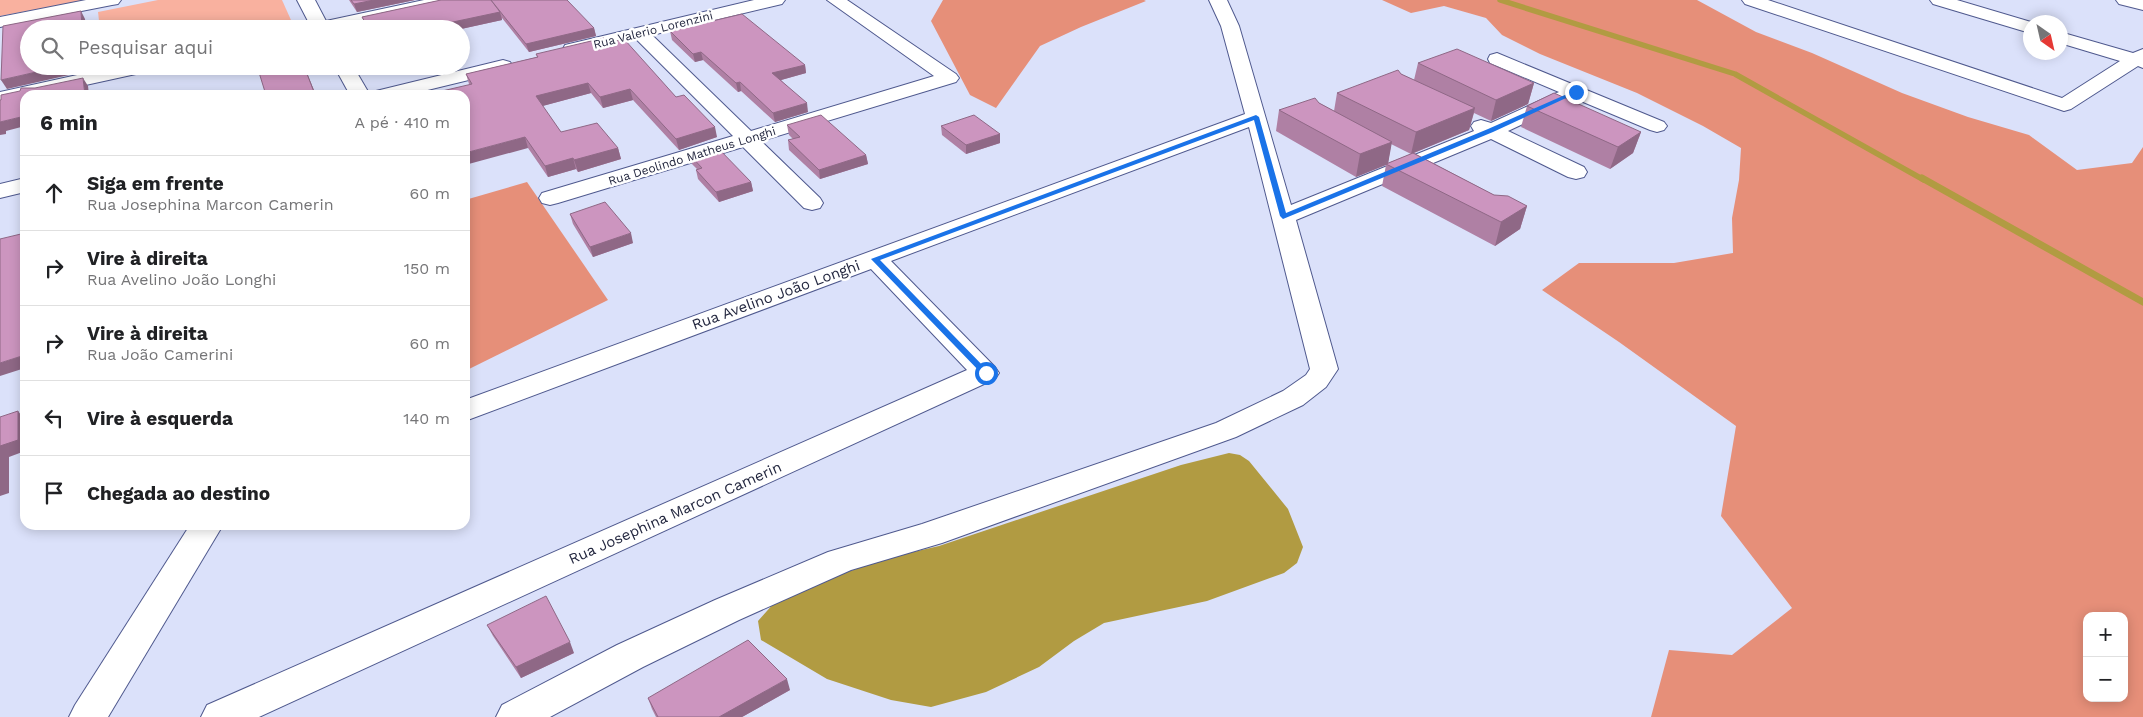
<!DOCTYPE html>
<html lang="pt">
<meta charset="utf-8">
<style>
body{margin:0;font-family:"Work Sans",sans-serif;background:#f2f2f2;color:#202124}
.controls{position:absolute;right:15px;bottom:15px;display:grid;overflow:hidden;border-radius:10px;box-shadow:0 2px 12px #0003}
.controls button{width:45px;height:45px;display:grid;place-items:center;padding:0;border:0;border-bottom:1px solid #e0e0e0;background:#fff;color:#202124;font:25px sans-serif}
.compass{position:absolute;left:2023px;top:15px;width:45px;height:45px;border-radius:50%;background:#fff;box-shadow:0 2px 12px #0003;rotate:146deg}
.stop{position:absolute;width:15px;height:15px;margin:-11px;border:4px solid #1a73e8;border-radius:50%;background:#fff}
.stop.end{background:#1a73e8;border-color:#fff;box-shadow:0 1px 5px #0008}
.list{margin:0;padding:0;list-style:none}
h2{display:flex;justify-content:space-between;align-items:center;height:65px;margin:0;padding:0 20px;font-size:21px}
h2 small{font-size:16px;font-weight:400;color:#757577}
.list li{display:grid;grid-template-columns:32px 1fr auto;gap:15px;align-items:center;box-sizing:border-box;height:75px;padding:0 20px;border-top:1px solid #e0e0e0}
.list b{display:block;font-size:19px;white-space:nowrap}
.list p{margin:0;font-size:16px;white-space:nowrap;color:#757577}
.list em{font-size:16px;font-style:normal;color:#757577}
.icon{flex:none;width:28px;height:28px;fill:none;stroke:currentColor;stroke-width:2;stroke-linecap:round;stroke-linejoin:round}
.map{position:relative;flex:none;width:2143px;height:717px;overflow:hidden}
.search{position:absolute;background:#fff;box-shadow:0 2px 12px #0003;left:20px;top:20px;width:450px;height:55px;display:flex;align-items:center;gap:12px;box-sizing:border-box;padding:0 18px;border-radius:28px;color:#757577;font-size:19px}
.panel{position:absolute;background:#fff;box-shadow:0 2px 12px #0003;left:20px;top:90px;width:450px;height:440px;border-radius:15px}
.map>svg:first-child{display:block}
.green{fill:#f9b19f}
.forest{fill:#e68f79;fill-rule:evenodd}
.water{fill:#b19b42}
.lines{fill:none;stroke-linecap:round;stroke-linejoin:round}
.stream-far1{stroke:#b19b42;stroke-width:5.5}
.stream{stroke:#b19b42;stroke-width:7}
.minor-casing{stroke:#4f598e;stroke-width:2}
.tertiary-casing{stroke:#4f598e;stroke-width:2}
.minor{fill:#fff;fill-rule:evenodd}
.tertiary{fill:#fff;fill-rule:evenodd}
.wall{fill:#af80a4;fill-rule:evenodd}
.shaded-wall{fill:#8f6886}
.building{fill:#cc95bf;stroke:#8f6886}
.route{fill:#1a73e8}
.labels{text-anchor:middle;stroke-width:5;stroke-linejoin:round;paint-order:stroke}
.far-street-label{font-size:12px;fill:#23273f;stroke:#fff}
.street-label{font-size:15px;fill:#23273f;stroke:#fff}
</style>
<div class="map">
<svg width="2143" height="717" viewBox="0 0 2143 717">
<rect width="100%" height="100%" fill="#dbe1fa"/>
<g class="green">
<path d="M0,0H86L0,16Z"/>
<path d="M158,0H282L295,29H100L98,12Z"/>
</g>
<g class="forest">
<path d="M943,0H1144L1146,1L1081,27L1040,46L996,108L970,95L931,21Z"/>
<path d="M1382,0H1697L1756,32L1812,53L1902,93L1968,117L2029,135L2077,170L2132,163L2143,147V717H1651L1669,650L1732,655L1792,608L1721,516L1736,426L1619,342L1542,290L1579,263H1674L1733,253L1732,218L1739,180L1741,148L1703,126L1637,93L1540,54L1502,35L1486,18L1444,6L1411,13ZM2087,616H2124V698H2087Z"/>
<path d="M527,182L608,300L465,371V200Z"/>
</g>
<path class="water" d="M1229,453L1240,455L1249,461L1288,509L1303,547L1297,563L1284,573L1207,601L1104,623L1074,641L1039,667L986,692L931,707L891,700L827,679L761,640L758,621L775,602L816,583L887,558L939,546L1181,465Z"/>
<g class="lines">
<path class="stream-far1" d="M1500,0L1735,74L1924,180"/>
<path class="stream" d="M1922,178L2143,302"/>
<g class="minor-casing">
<g id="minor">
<path d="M297,0H315L326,21L424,0H457L454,4L448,5L341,29H306L310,25Z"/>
<path d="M754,0H785L782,4L652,35L751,131L934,76L827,0H847L956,74L959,78L956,82L761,141L820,198L823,203L820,208L812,210L804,208L743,147L558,203L550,205L542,203L539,198L542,193L733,136L636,39L572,55L565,53L563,49L565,45Z"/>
<path d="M1209,0H1227L1239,26L1291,205L1474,131L1471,126L1474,122L1481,120L1491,123L1559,92L1490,63L1488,59L1490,55L1497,53L1664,122L1667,126L1664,130L1657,132L1650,130L1576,99L1508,131L1584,167L1587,172L1584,177L1576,179L1568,177L1491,139L1296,220L1338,369L1326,387L1303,405L1236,437L942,543L851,570L739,620L643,667L550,717H496L502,705L617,645L715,600L828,552L922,524L1216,423L1283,391L1306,375L1310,369L1249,127L891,261L995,367L999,373L995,379L259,717H201L207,705L967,370L871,269L465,421V400L1245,114L1221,26Z"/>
<path d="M1742,0H1768L2062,98L2120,61L2060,43V32L2133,53L2143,49V68L2138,66L2071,109L2064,111L1745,4Z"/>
<path d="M1930,0H1957L2031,22L2030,33L1933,4Z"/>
<path d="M2116,0H2143V10L2119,4Z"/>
<path d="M503,60L510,62L513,66L510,70L407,95H373L376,91Z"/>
<path d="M118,66H154L152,70L145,72L40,95H25V98L0,104V92Z"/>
<path d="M334,66H353L370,95H350Z"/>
<path d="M25,178V192L0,198V184Z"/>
<path d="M190,525H223L108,717H69L75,705Z"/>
</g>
</g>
<g class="tertiary-casing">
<path id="tertiary" d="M86,0H121L118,4L112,5L0,27V17Z"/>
</g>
<use href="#minor" class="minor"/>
<use href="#tertiary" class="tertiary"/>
</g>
<g class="wall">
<path d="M349,0H415L357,12Z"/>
<path d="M441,0L594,28L596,36L529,52L502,18V20L461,29H367L362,17Z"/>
<path d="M670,31L805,65L806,73L781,80L808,112L775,122L741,91L738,92L703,60L695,62L672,40Z"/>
<path d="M609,43L676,97L717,137L679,150L633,100L603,108L591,93L542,106L561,132L618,148L621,159L578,172L576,169L548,177L528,148L469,84L466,74L537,57L536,54Z"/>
<path d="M1418,63L1534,83L1528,104L1491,121L1474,113L1469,130L1414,153L1494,195L1527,206L1520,229L1495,246L1382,186L1386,165L1356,177L1276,131L1279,110L1319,103L1334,111L1337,93L1401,74L1414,80ZM1391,144L1411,154L1388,163Z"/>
<path d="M1527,106L1641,132L1633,153L1610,169L1521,127Z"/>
<path d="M787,125L866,155L868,164L820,179L789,150L788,140L793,139L789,135Z"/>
<path d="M941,126L1000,134V143L966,154L942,135Z"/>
<path d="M690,155L751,182L753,191L719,202L698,179L696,170L697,169L692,164Z"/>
<path d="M570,214L633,243L593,257L573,224Z"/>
<path d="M487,625L574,653L521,678L493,636Z"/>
<path d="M790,690L742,717H656L652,709L648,698Z"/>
</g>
<g class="shaded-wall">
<path d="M374,0H415L357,12L354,4Z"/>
<path d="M81,11L85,19L86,29H82Z"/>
<path d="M500,12L502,20L461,29H420Z"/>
<path d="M594,28L596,36L529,52L526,44Z"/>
<path d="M701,52L703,60L695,62L693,54Z"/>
<path d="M805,65L806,73L774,82L772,73Z"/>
<path d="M63,66H90L91,70L7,89L1,80Z"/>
<path d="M304,66L316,95H299Z"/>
<path d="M83,78L88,86L89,95H85Z"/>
<path d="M740,82L741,91L738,92L736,83Z"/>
<path d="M588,83L591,93L539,107L536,96Z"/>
<path d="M1534,83L1528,104L1491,121L1496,100Z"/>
<path d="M630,89L633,100L603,108L600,97Z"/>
<path d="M807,103L808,112L775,122L773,113Z"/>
<path d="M1475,108L1469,130L1411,154L1416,132Z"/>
<path d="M25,116V126L6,131V134L0,135V122Z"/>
<path d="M715,127L717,137L679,150L676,139Z"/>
<path d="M1641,132L1633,153L1610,169L1618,147Z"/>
<path d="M1000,134V143L966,154V145Z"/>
<path d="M525,137L528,148L465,165V153Z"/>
<path d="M1392,142L1388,164L1356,177L1360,154Z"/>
<path d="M618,148L621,159L578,172L574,160Z"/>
<path d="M866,155L868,164L820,179L819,170Z"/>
<path d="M573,158L576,169L548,177L545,166Z"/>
<path d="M751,182L753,191L719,202L716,192Z"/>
<path d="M1527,206L1520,229L1495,246L1501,222Z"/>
<path d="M631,233L633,243L593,257L590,247Z"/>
<path d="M23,302H25V343Z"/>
<path d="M25,355V368L0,376V363Z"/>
<path d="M18,411L25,420V451L9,457V493L0,496V446Z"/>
<path d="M570,642L574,653L521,678L516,667Z"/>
<path d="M787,679L790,690L742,717H719Z"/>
</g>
<g class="building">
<path d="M351,0H374L354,4Z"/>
<path d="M441,0H491L500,12L420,29H369L362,17Z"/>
<path d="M491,0H567L594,28L526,44Z"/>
<path d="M81,11L82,29H29V66H63L1,80L3,26Z"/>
<path d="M742,14L805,65L772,73L807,103L773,113L740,82L736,83L701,52L693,54L670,31Z"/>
<path d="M604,38L609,43L624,39L676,97L684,95L715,127L676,139L630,89L600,97L588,83L536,96L561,132L597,123L618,148L574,160L573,158L545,166L525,137L465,153V95H425L472,84L466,74L538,57L536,54Z"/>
<path d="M1457,49L1534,83L1496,100L1418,63Z"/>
<path d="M257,66H304L314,92L299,95H266Z"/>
<path d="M1398,70L1401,74L1475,108L1416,132L1337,93Z"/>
<path d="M83,78L85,95H25V116L0,122V100H1V95L20,91L21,88H35Z"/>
<path d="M222,91L224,95H205Z"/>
<path d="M1554,93L1641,132L1618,147L1527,106Z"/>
<path d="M1315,98L1319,103L1392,142L1360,154L1279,110Z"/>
<path d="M821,115L866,155L819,170L788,140L800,137L787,125Z"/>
<path d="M974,115L1000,134L966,145L941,126Z"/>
<path d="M717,147L751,182L716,192L696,170L702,168L690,155Z"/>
<path d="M1413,153L1494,195L1508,196L1527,206L1501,222L1386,164Z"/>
<path d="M605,202L631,233L590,247L570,214Z"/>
<path d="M25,233V302H23L25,355L0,363V239Z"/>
<path d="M18,411V440L0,446V482V417Z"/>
<path d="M546,596L570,642L516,667L487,625Z"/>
<path d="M748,640L787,679L719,717H658L648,698Z"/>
</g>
<path class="route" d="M1574,91L1579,92L1493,132L1283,219L1280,216L1254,120L880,260L988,371V375H983L871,259L1256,115L1259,117L1286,213L1488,129Z"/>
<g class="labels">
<g class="far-street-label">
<text transform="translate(653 30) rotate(-14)" y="4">Rua Valerio Lorenzini</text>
<text transform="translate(692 156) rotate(-17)" y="4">Rua Deolindo Matheus Longhi</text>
</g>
<g class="street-label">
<text transform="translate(776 295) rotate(-20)" y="5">Rua Avelino João Longhi</text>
<text transform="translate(675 513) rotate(-24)" y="5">Rua Josephina Marcon Camerin</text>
</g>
</g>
</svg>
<div class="controls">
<button>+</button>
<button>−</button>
</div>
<svg class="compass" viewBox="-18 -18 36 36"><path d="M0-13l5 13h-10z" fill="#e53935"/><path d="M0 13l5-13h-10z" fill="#757577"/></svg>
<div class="stop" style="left:986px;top:373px"></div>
<div class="stop end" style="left:1576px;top:92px"></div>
<div class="search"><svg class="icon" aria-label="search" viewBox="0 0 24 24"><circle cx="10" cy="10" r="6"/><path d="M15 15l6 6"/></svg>Pesquisar aqui</div>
<section class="panel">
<h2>6 min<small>A pé · 410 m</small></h2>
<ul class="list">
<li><svg class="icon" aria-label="ahead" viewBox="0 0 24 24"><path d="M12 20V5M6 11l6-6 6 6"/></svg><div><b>Siga em frente</b><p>Rua Josephina Marcon Camerin</p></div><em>60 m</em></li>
<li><svg class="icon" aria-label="right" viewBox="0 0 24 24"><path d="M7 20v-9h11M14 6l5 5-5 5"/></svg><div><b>Vire à direita</b><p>Rua Avelino João Longhi</p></div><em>150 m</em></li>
<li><svg class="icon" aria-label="right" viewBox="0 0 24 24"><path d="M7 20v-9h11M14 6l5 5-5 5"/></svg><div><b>Vire à direita</b><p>Rua João Camerini</p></div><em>60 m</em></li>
<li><svg class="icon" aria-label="left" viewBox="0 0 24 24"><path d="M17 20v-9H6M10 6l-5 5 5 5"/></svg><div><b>Vire à esquerda</b></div><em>140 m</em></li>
<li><svg class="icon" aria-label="arrive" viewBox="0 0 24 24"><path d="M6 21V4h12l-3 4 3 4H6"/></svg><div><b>Chegada ao destino</b></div></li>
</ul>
</section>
</div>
